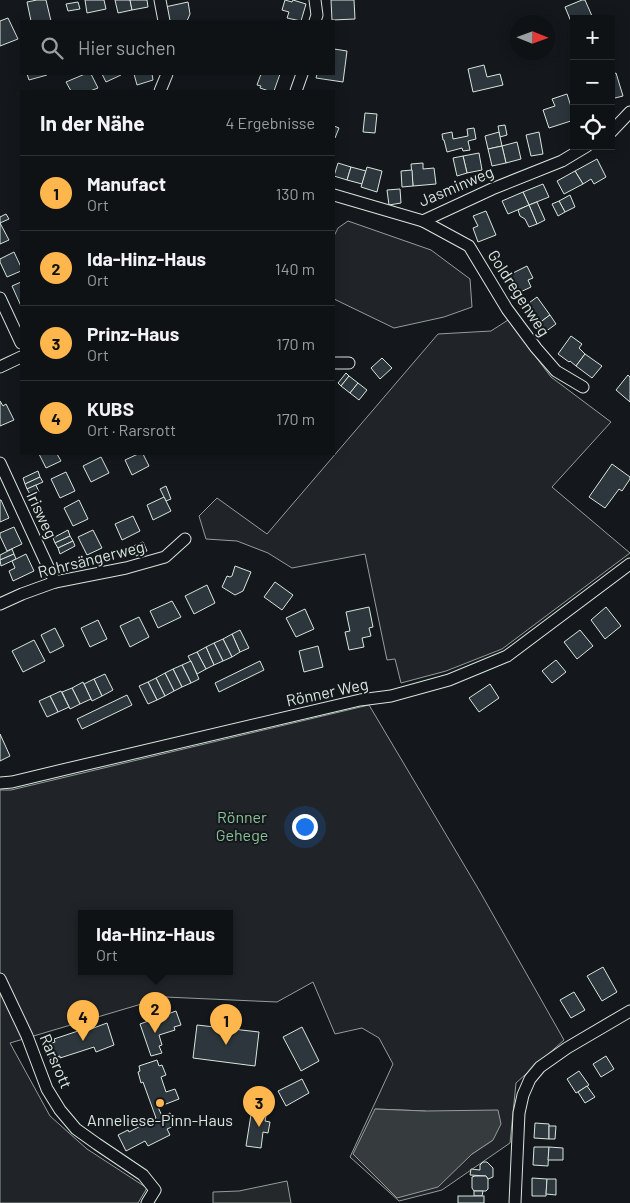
<!DOCTYPE html>
<html lang="de">
<meta charset="utf-8">
<style>
body{margin:0;font-family:Barlow,sans-serif;background:#1d2022;color:#f1f3f6}
.controls{position:absolute;right:15px;top:15px;display:grid;overflow:hidden;border-radius:0px;box-shadow:0 2px 12px #0003}
.controls button{width:45px;height:45px;display:grid;place-items:center;padding:0;border:0;border-bottom:1px solid #2f3234;background:#0f1215;color:#f1f3f6;font:25px sans-serif}
.compass{position:absolute;left:510px;top:15px;width:45px;height:45px;border-radius:50%;background:#0f1215;box-shadow:0 2px 12px #0003;rotate:91deg}
.you{position:absolute;left:304px;top:826px;width:18px;height:18px;margin:-12px;border:4px solid #fff;border-radius:50%;background:#1a73e8;box-shadow:0 0 0 8px #1a73e833}
.badge{display:grid;place-items:center;width:32px;height:32px;border-radius:50%;background:#ffb74d;color:#111;font-size:16px;font-weight:700}
.pin{position:absolute;translate:-50% -41px;filter:drop-shadow(0 1px 2px #0008)}
.pin::after{content:'';position:absolute;top:26px;width:18px;height:15px;background:inherit;clip-path:polygon(0 0,100% 0,50% 100%)}
.popup{position:absolute;left:78px;top:910px;width:155px;height:65px;box-sizing:border-box;display:grid;place-content:center;border-radius:0px;background:#0f1215;filter:drop-shadow(0 1px 4px #0005);font-size:16px;white-space:nowrap;color:#9b9ea0}
.popup b{font-size:19px;color:#f1f3f6}
.popup::after{content:'';position:absolute;left:50%;top:100%;margin-left:-10px;border:10px solid transparent;border-top-color:#0f1215}
.list{margin:0;padding:0;list-style:none}
h2{display:flex;justify-content:space-between;align-items:center;height:65px;margin:0;padding:0 20px;font-size:21px}
h2 small{font-size:16px;font-weight:400;color:#9b9ea0}
.list li{display:grid;grid-template-columns:32px 1fr auto;gap:15px;align-items:center;box-sizing:border-box;height:75px;padding:0 20px;border-top:1px solid #2f3234}
.list b{display:block;font-size:19px;white-space:nowrap}
.list p{margin:0;font-size:16px;white-space:nowrap;color:#9b9ea0}
.list em{font-size:16px;font-style:normal;color:#9b9ea0}
.icon{flex:none;width:28px;height:28px;fill:none;stroke:currentColor;stroke-width:2;stroke-linecap:round;stroke-linejoin:round}
.map{position:relative;flex:none;width:630px;height:1203px;overflow:hidden}
.search{position:absolute;background:#0f1215;box-shadow:0 2px 12px #0003;left:20px;top:20px;width:315px;height:55px;display:flex;align-items:center;gap:12px;box-sizing:border-box;padding:0 18px;border-radius:0px;color:#9b9ea0;font-size:19px}
.panel{position:absolute;background:#0f1215;box-shadow:0 2px 12px #0003;left:20px;top:90px;width:315px;height:365px;border-radius:0px}
.map>svg:first-child{display:block}
.green{fill:#202428;stroke:#939e99;fill-rule:evenodd}
.parking{fill:#24282b;stroke:#939e99}
.water{fill:#363b3e;stroke:#939e99}
.building{fill:#2c363c;stroke:#d8e6dc}
.lines{fill:none;stroke-linecap:round;stroke-linejoin:round}
.street-casing{stroke:#d8e6dc;stroke-width:13}
.street{stroke:#14181c;stroke-width:11}
.poi-dot{fill:#ffb74d;stroke:#14181c;stroke-width:2}
.labels{text-anchor:middle;stroke-width:4;stroke-linejoin:round;paint-order:stroke}
.street-label{font-size:16px;fill:#d8e6dc;stroke:#14181c}
.park-label{font-size:16px;fill:#8ac095;stroke:#14181c}
.poi-label{font-size:16px;fill:#d8e6dc;stroke:#14181c}
</style>
<div class="map">
<svg width="630" height="1203" viewBox="0 0 630 1203">
<rect width="100%" height="100%" fill="#14181c"/>
<g class="green">
<path d="M348,221L431,250L470,279L472,307L444,317L394,328L334,299V236L338,228Z"/>
<path d="M508,320L551,377L611,422L552,487L630,553L502,649L446,671L401,683L395,659L387,660L365,554L292,568L268,553L237,541L206,539L199,516L217,498L267,534L438,334L491,331Z"/>
<path d="M369,705L479,890L564,1040L516,1083L510,1143L442,1190L399,1201L350,1157L393,1064L379,1038L362,1028L335,1034L313,982L277,1002L165,997L10,1043L50,1116L87,1149L147,1188L138,1203H0V790H11ZM81,914H229V972H81ZM375,1109L425,1111L493,1140L472,1154Z"/>
</g>
<path class="parking" d="M287,1181L291,1203H213V1192L239,1191Z"/>
<path class="water" d="M375,1109L425,1111L498,1110L501,1124L493,1140L472,1154L438,1187L397,1198L353,1154Z"/>
<g class="building">
<path d="M37,0H46L51,21H31L27,2Z"/>
<path d="M85,0H104L106,9L87,13Z"/>
<path d="M115,0H130L132,10L118,13Z"/>
<path d="M130,0H147L148,7L132,10Z"/>
<path d="M285,0L292,2L293,0L306,4L301,21L287,18L289,12L282,10Z"/>
<path d="M331,0H354L355,19L332,20Z"/>
<path d="M582,0H585L592,16L585,19H574V23L572,24L565,7Z"/>
<path d="M78,2L80,9L68,11L66,4Z"/>
<path d="M188,2L190,14L187,21H168L165,7Z"/>
<path d="M8,18L18,39L0,46V21Z"/>
<path d="M334,49L347,51L343,82L316,78L317,74H334Z"/>
<path d="M484,65L487,77L500,74L503,85L473,92L468,69Z"/>
<path d="M616,73L623,96L611,99V75Z"/>
<path d="M27,74H47V75L29,80Z"/>
<path d="M85,74H91L98,88L90,91H71L66,82Z"/>
<path d="M102,74H120L121,75L106,82Z"/>
<path d="M134,74H152L153,80L137,85Z"/>
<path d="M261,74H280L274,91H269L260,88L261,86L257,85Z"/>
<path d="M567,94L574,116V120L549,128L543,110L555,106L552,99Z"/>
<path d="M365,113L377,114L375,133L363,132Z"/>
<path d="M505,125L507,135L500,137L498,126Z"/>
<path d="M334,126L339,128L335,138L334,137Z"/>
<path d="M474,128L476,139L468,141L470,150L463,151L462,148L447,152L444,140H443L442,134L452,132L453,139L468,136L467,129Z"/>
<path d="M499,132L502,146L488,149L485,136Z"/>
<path d="M539,132L543,154L531,156L526,135Z"/>
<path d="M517,142L521,159L506,163L502,146Z"/>
<path d="M502,146L506,163L492,166L488,149Z"/>
<path d="M479,153L482,170L467,173L463,156Z"/>
<path d="M463,156L467,173L457,176L453,158Z"/>
<path d="M597,159L606,177L594,184L591,179L583,184L575,171Z"/>
<path d="M338,163L351,167L347,180L334,176Z"/>
<path d="M423,163V169L434,168L436,184L413,186L411,164Z"/>
<path d="M351,167L366,171L362,184L347,180Z"/>
<path d="M367,167L382,171L377,192L361,187Z"/>
<path d="M412,170L413,186L402,187L401,171Z"/>
<path d="M575,171L583,184L564,194L557,181Z"/>
<path d="M543,184L549,197L529,205L523,192Z"/>
<path d="M400,189L401,203L389,205L387,190Z"/>
<path d="M523,192L529,205L508,214L502,201Z"/>
<path d="M570,195L575,207L565,212L559,201Z"/>
<path d="M559,201L565,212L558,216L552,204Z"/>
<path d="M537,202L545,220L537,224L529,205Z"/>
<path d="M529,205L537,224L529,227L525,219L520,216L518,210Z"/>
<path d="M486,211L496,235L478,242L473,228L478,226L473,216Z"/>
<path d="M6,214L9,219L0,223V217Z"/>
<path d="M0,223L9,240L0,244Z"/>
<path d="M14,252L21,267V271L7,277L0,262V259Z"/>
<path d="M527,266L533,278L528,280L531,287L516,294L507,276Z"/>
<path d="M21,282V306L12,286Z"/>
<path d="M537,297L550,315L535,326L522,308Z"/>
<path d="M550,315L556,324L541,335L535,326Z"/>
<path d="M571,336L582,344L579,348L585,354L576,366L570,361L569,362L558,354Z"/>
<path d="M585,354L602,366L592,378L576,366Z"/>
<path d="M382,358L392,368L380,379L371,368Z"/>
<path d="M346,373L349,376L341,386L338,383Z"/>
<path d="M628,375L630,377V402L616,390Z"/>
<path d="M349,376L358,383L350,393L341,386Z"/>
<path d="M358,383L367,390L359,400L350,393Z"/>
<path d="M0,401L3,406L6,404L14,420L0,426Z"/>
<path d="M39,454H57L61,461L46,468Z"/>
<path d="M138,454H143L149,466L132,475L125,460Z"/>
<path d="M101,457L109,473L91,482L83,466Z"/>
<path d="M612,464L630,477V479L622,491L619,489L605,508L589,497Z"/>
<path d="M38,471L40,477L25,484L23,478Z"/>
<path d="M66,472L75,491L60,498L51,479Z"/>
<path d="M40,477L43,482L27,489L25,484Z"/>
<path d="M36,485L39,492L31,496L27,489Z"/>
<path d="M166,486L171,499L166,501L160,489Z"/>
<path d="M164,497L171,511L153,520L147,505Z"/>
<path d="M0,500H1L9,518L0,522Z"/>
<path d="M79,500L88,519L73,526L64,508Z"/>
<path d="M133,516L140,531L122,540L115,524Z"/>
<path d="M14,527L22,544L7,551L0,536V533Z"/>
<path d="M68,530L70,536L55,543L53,538Z"/>
<path d="M93,530L102,548L87,555L78,537Z"/>
<path d="M70,536L73,541L58,548L55,543Z"/>
<path d="M73,541L75,546L60,554L58,548Z"/>
<path d="M143,542L147,551L136,556L131,547Z"/>
<path d="M12,549L14,554L0,560V555Z"/>
<path d="M14,554L16,559L1,566L0,560Z"/>
<path d="M26,554L34,571L13,581L9,571L15,568L12,561Z"/>
<path d="M235,566L251,572L243,591L235,595L222,587L227,576L230,577L232,576Z"/>
<path d="M275,582L293,595L282,610L264,597Z"/>
<path d="M207,585L215,603L194,614L185,596Z"/>
<path d="M172,601L181,617L158,628L150,611Z"/>
<path d="M369,607L373,627L369,628L371,636L362,638L364,647L349,650L345,632L350,631L346,612Z"/>
<path d="M606,607L621,626L605,639L591,620Z"/>
<path d="M305,609L314,629L296,637L286,618Z"/>
<path d="M139,617L149,637L130,647L120,626Z"/>
<path d="M98,620L107,639L90,647L81,628Z"/>
<path d="M55,628L64,646L50,653L41,635Z"/>
<path d="M240,630L249,648L240,652L232,634Z"/>
<path d="M580,630L593,646L577,659L564,642Z"/>
<path d="M232,634L240,652L232,657L223,639Z"/>
<path d="M223,639L232,657L223,661L214,643Z"/>
<path d="M34,640L45,661L23,672L12,651Z"/>
<path d="M214,643L223,661L214,665L206,647Z"/>
<path d="M318,646L323,667L304,672L299,651Z"/>
<path d="M206,647L214,665L206,669L197,652Z"/>
<path d="M197,652L206,669L197,674L188,656Z"/>
<path d="M556,660L566,672L552,683L542,671Z"/>
<path d="M191,661L199,679L191,683L182,665Z"/>
<path d="M260,661L264,670L219,692L215,683Z"/>
<path d="M182,665L191,683L182,687L173,669Z"/>
<path d="M173,669L182,687L174,691L165,673Z"/>
<path d="M165,673L174,691L165,696L156,678Z"/>
<path d="M105,674L113,690L102,696L94,679Z"/>
<path d="M156,678L165,696L157,700L148,682Z"/>
<path d="M94,679L102,696L92,701L84,684Z"/>
<path d="M83,682L91,699L80,704L72,688Z"/>
<path d="M148,682L157,700L148,704L139,686Z"/>
<path d="M490,684L499,698L479,712L469,698Z"/>
<path d="M72,688L80,704L70,709L62,692Z"/>
<path d="M61,691L69,707L58,712L50,696Z"/>
<path d="M127,695L132,705L82,729L77,719Z"/>
<path d="M50,696L58,712L47,717L39,701Z"/>
<path d="M0,734L10,756L0,761Z"/>
<path d="M603,967L617,992L602,1001L587,976Z"/>
<path d="M574,992L585,1010L571,1018L560,1000Z"/>
<path d="M176,1011L181,1025L174,1027L175,1030L159,1035L162,1045L159,1046L162,1053L151,1056L140,1024Z"/>
<path d="M107,1023L114,1045L96,1052L94,1047L60,1058V1056L50,1059L45,1045L55,1042L54,1039L87,1028L88,1030Z"/>
<path d="M197,1025L259,1032L255,1066L193,1058Z"/>
<path d="M302,1027L319,1061L301,1071L283,1037Z"/>
<path d="M606,1056L614,1069L601,1077L593,1064Z"/>
<path d="M157,1060L159,1066L162,1065L166,1075L161,1077L166,1092L175,1089L179,1099L158,1107L162,1116L170,1113L174,1126L167,1129L170,1135L148,1146L145,1141L126,1151L118,1135L128,1130L129,1132L156,1118L143,1082L141,1083L138,1072L140,1071L139,1066Z"/>
<path d="M579,1071L589,1085L576,1093L567,1079Z"/>
<path d="M302,1079L309,1093L286,1106L278,1091Z"/>
<path d="M587,1086L595,1097L585,1103L578,1092Z"/>
<path d="M253,1102L268,1105L265,1121L270,1122L268,1133L263,1132L261,1148L246,1146Z"/>
<path d="M535,1123L549,1124V1139L534,1138Z"/>
<path d="M549,1126H556L555,1139H549Z"/>
<path d="M534,1147H549L548,1166L533,1165Z"/>
<path d="M549,1147L563,1148V1160H548Z"/>
<path d="M483,1162H487L493,1168V1177L488,1179L486,1176L470,1175L471,1169L480,1170V1165Z"/>
<path d="M475,1176H486L488,1179V1189L486,1191H474L472,1188V1177Z"/>
<path d="M532,1178L547,1179L546,1196H532Z"/>
<path d="M547,1179H556V1195L546,1194Z"/>
<path d="M474,1191H483L482,1196H474Z"/>
<rect x="458" y="1196" width="26" height="7"/>
</g>
<g class="lines">
<g class="street-casing">
<g id="street">
<path d="M160,0L164,21"/>
<path d="M315,0L317,15L315,21"/>
<path d="M160,91L167,74"/>
<path d="M296,91L302,74"/>
<path d="M611,132L630,112"/>
<path d="M334,195L423,221L492,189L562,161L587,146"/>
<path d="M423,221L469,246L507,309L536,348L556,371L583,387"/>
<path d="M0,298L21,343"/>
<path d="M334,363H349"/>
<path d="M0,367L21,357"/>
<path d="M0,463L55,582"/>
<path d="M0,604L22,594L55,582L126,568L165,557L185,539"/>
<path d="M0,783L12,782L79,766L360,700L391,696L449,680L507,656L630,564"/>
<path d="M0,979L27,1036L47,1089L60,1110L76,1129L97,1144L143,1175L155,1190L147,1203"/>
<path d="M515,1203L519,1113L523,1095L530,1079L540,1067L567,1048L630,1011"/>
</g>
</g>
<use href="#street" class="street"/>
</g>
<circle class="poi-dot" cx="160" cy="1103" r="5"/>
<g class="labels">
<g class="street-label">
<text transform="translate(456 186) rotate(-23)" y="6">Jasminweg</text>
<text transform="translate(519 293) rotate(57)" y="6">Goldregenweg</text>
<text transform="translate(42 515) rotate(65)" y="6">Irisweg</text>
<text transform="translate(91 559) rotate(-14)" y="6">Rohrsängerweg</text>
<text transform="translate(327 692) rotate(-12)" y="6">Rönner Weg</text>
<text transform="translate(56 1061) rotate(67)" y="6">Rarsrott</text>
</g>
<g class="park-label">
<text x="242" y="823">Rönner<tspan x="242" dy="18">Gehege</tspan></text>
</g>
<g class="poi-label">
<text x="160" y="1126">Anneliese-Pinn-Haus</text>
</g>
</g>
</svg>
<div class="controls">
<button>+</button>
<button>−</button>
<button><svg class="icon" aria-label="locate" viewBox="0 0 24 24"><circle cx="12" cy="12" r="6"/><path d="M12 2v4M12 18v4M2 12h4M18 12h4"/></svg></button>
</div>
<svg class="compass" viewBox="-18 -18 36 36"><path d="M0-13l5 13h-10z" fill="#e53935"/><path d="M0 13l5-13h-10z" fill="#9b9ea0"/></svg>
<div class="you"></div>
<div class="pin badge" style="left:226px;top:1045px">1</div>
<div class="pin badge" style="left:155px;top:1033px">2</div>
<div class="popup"><b>Ida-Hinz-Haus</b>Ort</div>
<div class="pin badge" style="left:259px;top:1127px">3</div>
<div class="pin badge" style="left:83px;top:1041px">4</div>
<div class="search"><svg class="icon" aria-label="search" viewBox="0 0 24 24"><circle cx="10" cy="10" r="6"/><path d="M15 15l6 6"/></svg>Hier suchen</div>
<section class="panel">
<h2>In der Nähe<small>4 Ergebnisse</small></h2>
<ul class="list">
<li><span class="badge">1</span><div><b>Manufact</b><p>Ort</p></div><em>130 m</em></li>
<li><span class="badge">2</span><div><b>Ida-Hinz-Haus</b><p>Ort</p></div><em>140 m</em></li>
<li><span class="badge">3</span><div><b>Prinz-Haus</b><p>Ort</p></div><em>170 m</em></li>
<li><span class="badge">4</span><div><b>KUBS</b><p>Ort · Rarsrott</p></div><em>170 m</em></li>
</ul>
</section>
</div>
